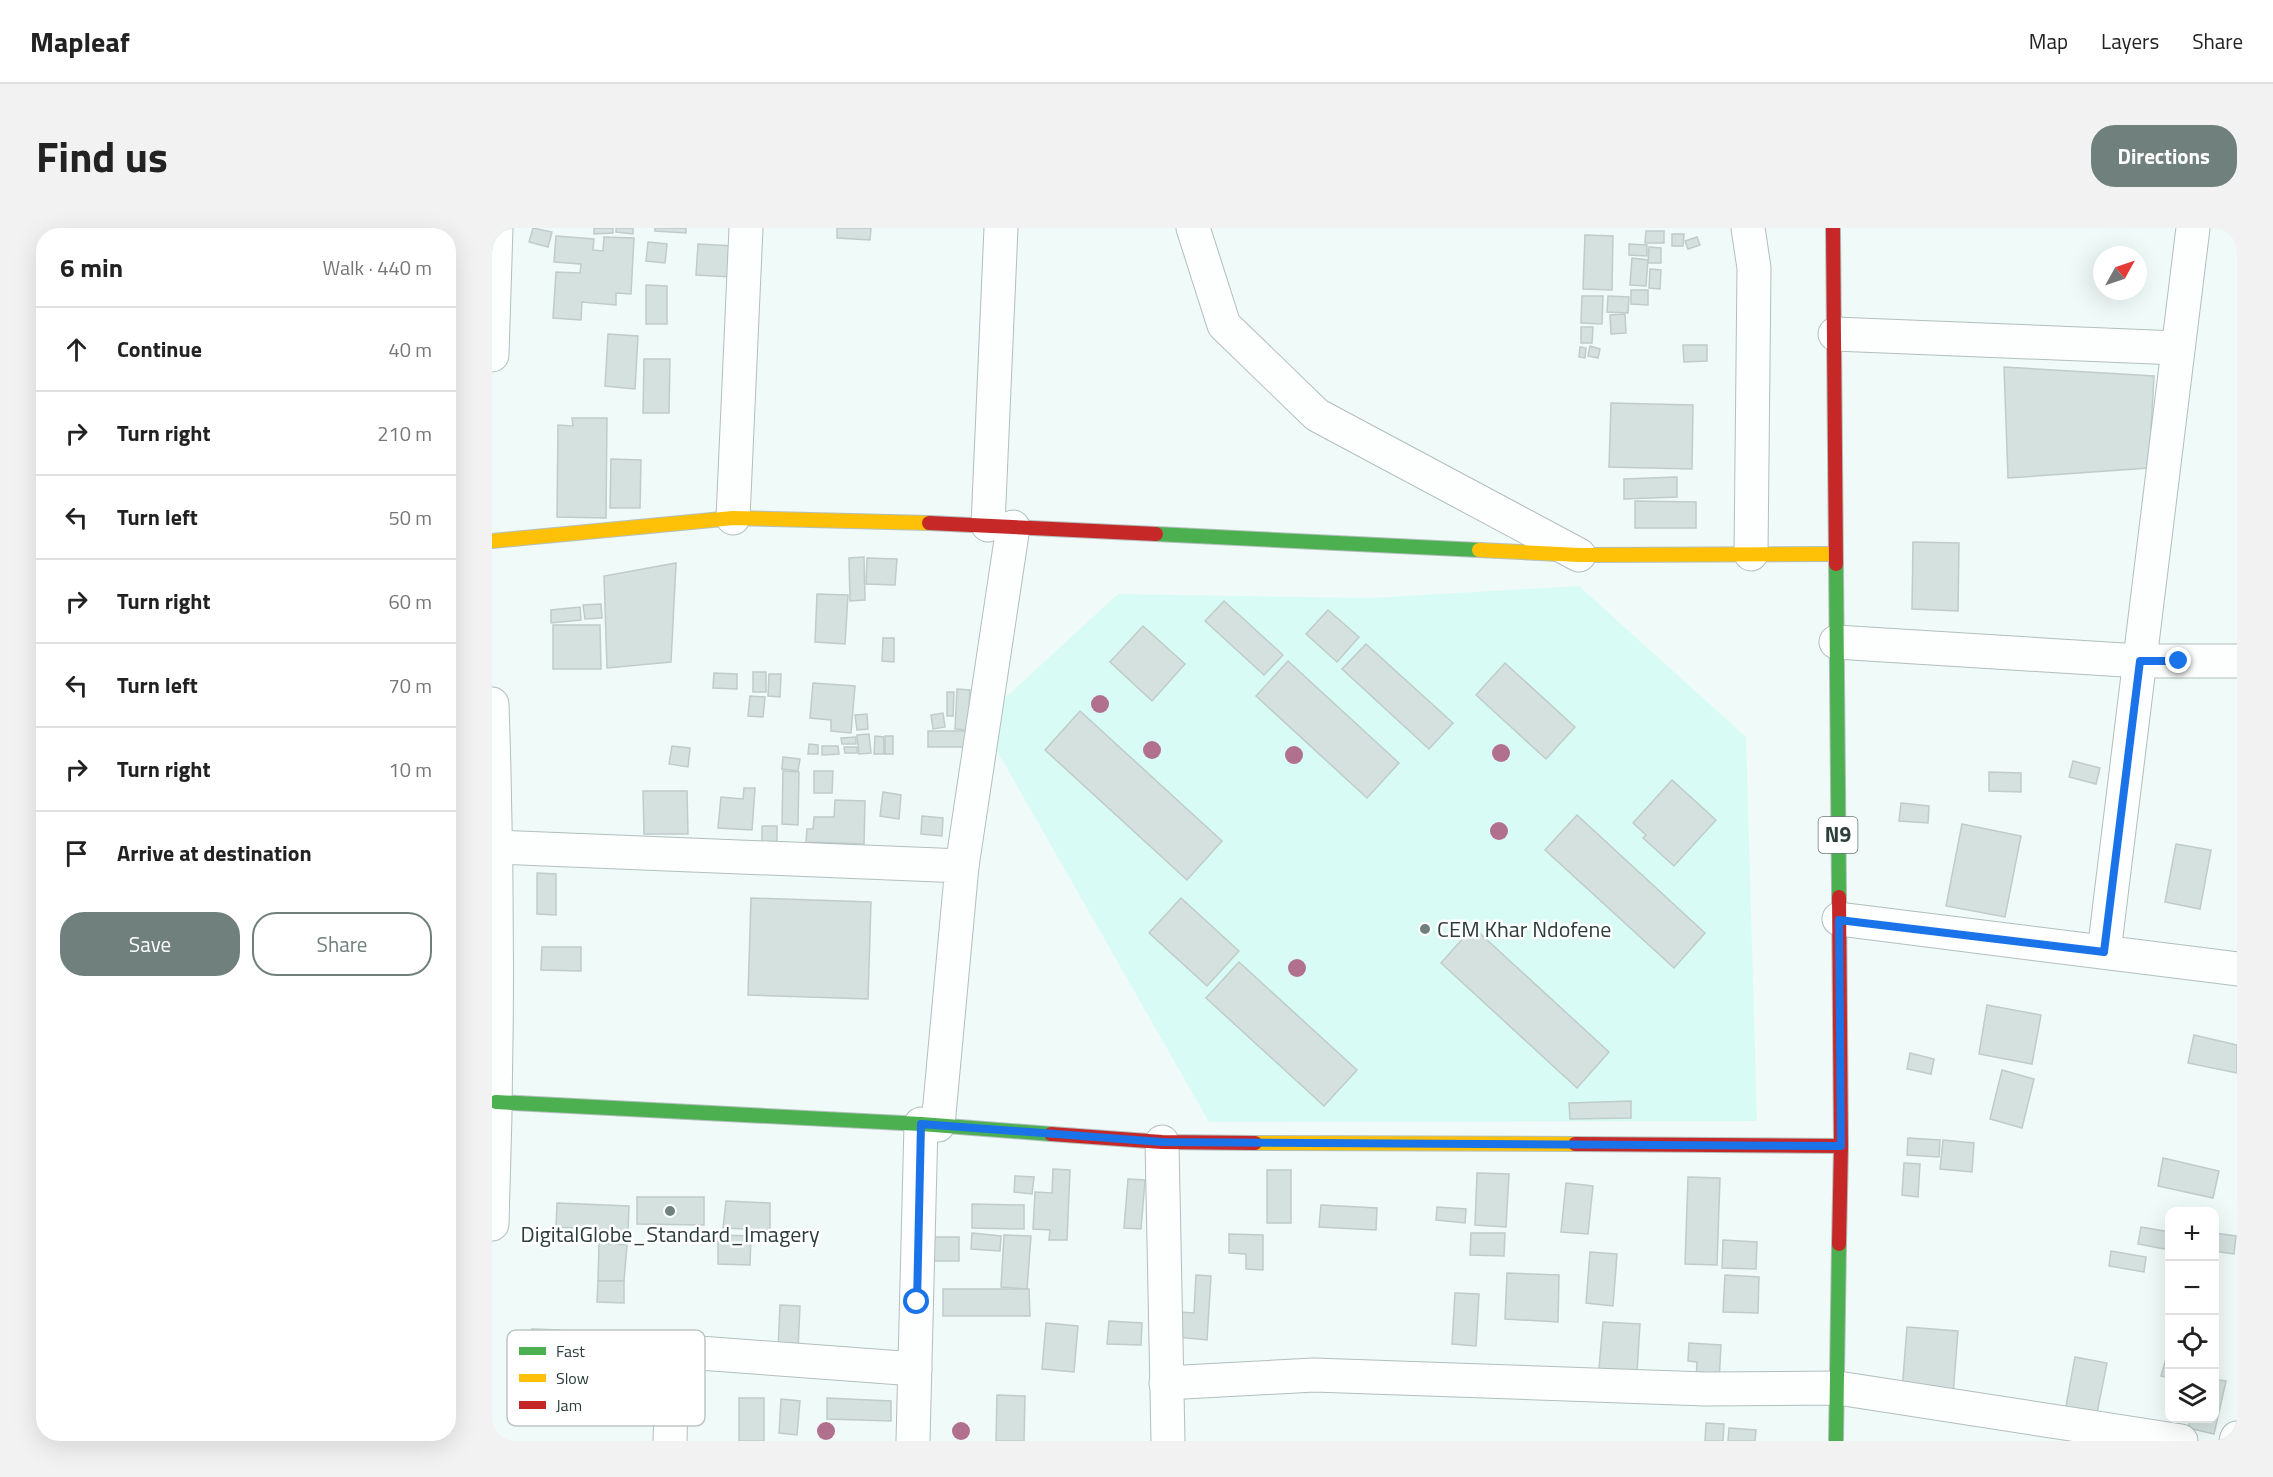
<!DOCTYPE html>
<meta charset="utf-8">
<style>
body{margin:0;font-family:"Titillium Web",sans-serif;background:#f2f2f2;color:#222}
.controls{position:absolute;right:18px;bottom:18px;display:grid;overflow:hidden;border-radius:12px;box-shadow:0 6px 24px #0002}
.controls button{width:54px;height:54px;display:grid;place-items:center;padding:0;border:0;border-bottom:2px solid #e0e0e0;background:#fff;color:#222;font:30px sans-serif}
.compass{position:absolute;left:1601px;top:18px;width:54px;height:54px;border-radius:50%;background:#fff;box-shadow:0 6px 24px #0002;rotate:50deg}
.stop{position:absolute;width:18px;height:18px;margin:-14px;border:4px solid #1a73e8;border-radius:50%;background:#fff}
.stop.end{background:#1a73e8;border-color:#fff;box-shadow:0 2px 6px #0008}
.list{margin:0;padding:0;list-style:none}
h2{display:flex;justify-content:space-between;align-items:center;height:78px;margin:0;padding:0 24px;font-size:26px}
h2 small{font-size:20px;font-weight:400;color:#767676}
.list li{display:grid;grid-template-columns:39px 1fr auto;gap:18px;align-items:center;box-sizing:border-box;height:84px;padding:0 24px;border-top:2px solid #e0e0e0}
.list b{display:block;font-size:22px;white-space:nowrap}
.list em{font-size:20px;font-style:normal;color:#767676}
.actions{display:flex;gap:12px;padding:18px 24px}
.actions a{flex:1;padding:14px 0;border:2px solid #70807d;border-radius:24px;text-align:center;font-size:21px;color:#70807d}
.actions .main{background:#70807d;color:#fff}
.icon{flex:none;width:33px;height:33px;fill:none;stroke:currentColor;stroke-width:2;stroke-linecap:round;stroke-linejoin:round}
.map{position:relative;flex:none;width:1745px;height:1213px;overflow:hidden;border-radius:24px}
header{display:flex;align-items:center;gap:36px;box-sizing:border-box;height:84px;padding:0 30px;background:#fff;border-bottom:2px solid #e0e0e0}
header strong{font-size:28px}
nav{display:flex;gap:33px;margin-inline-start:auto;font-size:21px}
.intro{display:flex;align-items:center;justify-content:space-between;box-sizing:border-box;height:144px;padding:0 36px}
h1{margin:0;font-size:42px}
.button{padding:15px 27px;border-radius:24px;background:#70807d;color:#fff;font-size:21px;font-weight:700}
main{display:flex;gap:36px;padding:0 36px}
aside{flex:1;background:#fff;border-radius:24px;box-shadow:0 6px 24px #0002}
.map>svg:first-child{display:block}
.built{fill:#d8fcf5}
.building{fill:#d4e1df;stroke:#bfccca;stroke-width:1.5}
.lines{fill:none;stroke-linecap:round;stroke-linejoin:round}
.street-casing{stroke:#b2bfbd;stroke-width:35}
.fast-casing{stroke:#b2bfbd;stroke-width:16}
.slow-casing{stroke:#b2bfbd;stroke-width:16}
.jam-casing{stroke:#b2bfbd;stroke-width:16}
.street{stroke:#fdfefe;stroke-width:33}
.fast{stroke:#4caf50;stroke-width:14}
.slow{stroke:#ffc107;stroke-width:14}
.jam{stroke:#c62828;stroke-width:14}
.tree{fill:#b1708e}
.route{stroke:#1a73e8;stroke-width:8}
.poi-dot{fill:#70807d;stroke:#fff;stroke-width:2}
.labels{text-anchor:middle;stroke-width:5;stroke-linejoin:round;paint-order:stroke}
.shield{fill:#fff;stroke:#6b7876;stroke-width:1.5}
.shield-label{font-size:21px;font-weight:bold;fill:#2b3e3b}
.poi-label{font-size:22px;fill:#2b3e3b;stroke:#fff;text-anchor:start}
.key{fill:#fff;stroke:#bfc5c4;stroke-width:1.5}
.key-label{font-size:16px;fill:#2b3e3b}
</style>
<header>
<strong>Mapleaf</strong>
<nav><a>Map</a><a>Layers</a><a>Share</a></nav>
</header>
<div class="intro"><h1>Find us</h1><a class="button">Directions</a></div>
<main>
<aside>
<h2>6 min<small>Walk · 440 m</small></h2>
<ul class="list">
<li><svg class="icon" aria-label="ahead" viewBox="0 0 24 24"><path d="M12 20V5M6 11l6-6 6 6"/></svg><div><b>Continue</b></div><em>40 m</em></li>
<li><svg class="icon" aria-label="right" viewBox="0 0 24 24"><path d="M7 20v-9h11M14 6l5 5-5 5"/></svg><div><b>Turn right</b></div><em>210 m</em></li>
<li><svg class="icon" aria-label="left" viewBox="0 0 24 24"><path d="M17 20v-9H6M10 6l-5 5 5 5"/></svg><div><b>Turn left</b></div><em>50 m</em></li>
<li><svg class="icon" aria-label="right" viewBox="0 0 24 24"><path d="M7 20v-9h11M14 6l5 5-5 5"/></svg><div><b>Turn right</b></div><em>60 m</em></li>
<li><svg class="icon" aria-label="left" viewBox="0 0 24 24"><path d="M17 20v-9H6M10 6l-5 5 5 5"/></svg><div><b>Turn left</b></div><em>70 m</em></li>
<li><svg class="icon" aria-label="right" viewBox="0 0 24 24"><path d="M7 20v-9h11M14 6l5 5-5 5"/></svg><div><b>Turn right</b></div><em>10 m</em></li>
<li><svg class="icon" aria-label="arrive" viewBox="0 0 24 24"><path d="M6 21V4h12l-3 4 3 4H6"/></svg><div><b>Arrive at destination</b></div></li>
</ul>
<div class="actions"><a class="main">Save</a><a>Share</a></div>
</aside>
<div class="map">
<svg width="1745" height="1213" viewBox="0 0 1745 1213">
<rect width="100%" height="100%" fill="#f0faf8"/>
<path class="built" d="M1087,358L1254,509L1265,893L717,894L488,493L626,366L879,370Z"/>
<g class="building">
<path d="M41,0L60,4L56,19L37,14Z"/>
<path d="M102,0H121V5L102,6Z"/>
<path d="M124,0H141V6L124,4Z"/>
<path d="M163,0H194V5L163,3Z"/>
<path d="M345,0H379L378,12L345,10Z"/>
<path d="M1154,3H1172V15H1153Z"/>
<path d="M1180,6H1192L1191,18H1180Z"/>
<path d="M1093,7L1121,8L1120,62L1091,61Z"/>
<path d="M64,8L102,11L101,22L111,23L112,9L142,10L139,66L124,65V77L90,74L89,92L61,90L64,44L88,45L89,36L62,34Z"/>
<path d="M1205,9L1208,17L1196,21L1193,13Z"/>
<path d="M156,14L175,16L173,35L154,33Z"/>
<path d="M206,16L242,18L240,49L204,47Z"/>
<path d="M1137,16L1155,17V28L1137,27Z"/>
<path d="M1157,19L1169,20V35H1156Z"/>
<path d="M1140,30L1156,32L1154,58L1138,57Z"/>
<path d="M1158,41L1169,42L1168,61L1157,60Z"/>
<path d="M154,57L175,58V96H154Z"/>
<path d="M1139,62H1156V77L1139,76Z"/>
<path d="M1090,68H1111L1110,96L1089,95Z"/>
<path d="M1116,68L1137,69L1136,85L1115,84Z"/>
<path d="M1133,86L1134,105L1119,106L1118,87Z"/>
<path d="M1089,99H1101L1100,115H1089Z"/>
<path d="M116,106L146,108L143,161L113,158Z"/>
<path d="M1191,117H1215V133L1192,134Z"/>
<path d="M1098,118L1108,121L1106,130L1096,128Z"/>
<path d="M1088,119L1094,120L1093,130L1087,129Z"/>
<path d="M152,131H178L177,185H151Z"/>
<path d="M1512,139L1662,148L1657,240L1516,250Z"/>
<path d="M1119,175L1201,177L1200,241L1117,239Z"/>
<path d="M80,190H115L114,290L65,289L66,197L81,198Z"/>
<path d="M119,231L149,232L148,280H118Z"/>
<path d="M1185,249V269L1132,271V251Z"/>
<path d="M1143,273L1204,274V300H1143Z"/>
<path d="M1421,314L1467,315L1466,383L1420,381Z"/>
<path d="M372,329L373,372L358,373L357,330Z"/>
<path d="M375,330L405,331L403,357L374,356Z"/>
<path d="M184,335L179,434L115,440L112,348Z"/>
<path d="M325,366L356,367L353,416L323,414Z"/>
<path d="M732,373L791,427L772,447L713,393Z"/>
<path d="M109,376L110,390L93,391L91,377Z"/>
<path d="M88,379L89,392L59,395V382Z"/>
<path d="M836,382L867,409L845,434L814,406Z"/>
<path d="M61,397H108L109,441H61Z"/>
<path d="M651,398L693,436L660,473L618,434Z"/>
<path d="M391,410H402V434L390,433Z"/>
<path d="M874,416L961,495L937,521L850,441Z"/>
<path d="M796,433L907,535L875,570L764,468Z"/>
<path d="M1013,435L1083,499L1054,531L984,467Z"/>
<rect x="261" y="444" width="13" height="20"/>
<path d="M222,445L245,446V461L221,460Z"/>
<path d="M277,446H289L288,469L276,468Z"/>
<path d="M321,455L363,458L359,505L339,503V492L318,490Z"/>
<path d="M465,461L478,462L476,502L463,501Z"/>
<path d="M455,464H462L461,488H455Z"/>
<path d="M258,468L273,469L271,489L256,488Z"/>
<path d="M588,483L730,613L695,652L553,522Z"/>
<path d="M451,485L453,499L441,501L439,487Z"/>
<path d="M375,486L376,501L365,502L363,487Z"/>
<rect x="436" y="503" width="41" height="16"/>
<path d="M377,506L379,525L367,526L365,507Z"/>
<path d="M383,508L392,509V526H382Z"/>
<rect x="393" y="508" width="8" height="18"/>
<path d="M364,509V516H350L349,510Z"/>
<path d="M317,516L326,517V526H316Z"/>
<path d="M180,518L198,520L196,539L177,536Z"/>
<path d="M330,518H346L347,526L330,527Z"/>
<path d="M352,519H365V525H353Z"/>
<path d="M291,529L308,531L306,543L290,541Z"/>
<path d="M1581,533L1608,540L1604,556L1577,549Z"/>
<path d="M291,543L307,544L306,597L290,596Z"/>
<path d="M322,543H341L340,565H322Z"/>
<path d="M1497,544L1529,545V564L1497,563Z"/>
<path d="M1180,552L1224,592L1182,638L1151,610L1154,607L1141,595Z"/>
<path d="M252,560H263L260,602L226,600L229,569L251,571Z"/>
<path d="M151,563H195L196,606H152Z"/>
<path d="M391,564L409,567L407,591L388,588Z"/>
<path d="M343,572L373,573L372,616L314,614L315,601H321L322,589H342Z"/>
<path d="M1409,575L1437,578L1436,595L1407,593Z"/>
<path d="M1085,587L1213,705L1182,740L1053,622Z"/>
<path d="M430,588L451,590L450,608L429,606Z"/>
<path d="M1470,596L1529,608L1513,689L1454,678Z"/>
<rect x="270" y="598" width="15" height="20"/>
<path d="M1684,616L1719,622L1708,681L1673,674Z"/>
<path d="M45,645L64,646V687L45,686Z"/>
<path d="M259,670L379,674L376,771L256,767Z"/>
<path d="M689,670L747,723L715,758L657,705Z"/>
<path d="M981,699L1117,824L1085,860L949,735Z"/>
<path d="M50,719H89V743L49,742Z"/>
<path d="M747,734L865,842L832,878L714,770Z"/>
<path d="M1495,777L1549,787L1540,836L1487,826Z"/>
<path d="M1702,807L1745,817V845L1696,835Z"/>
<path d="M1418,825L1442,831L1439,846L1415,841Z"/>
<path d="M1510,842L1542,851L1530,900L1498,891Z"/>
<path d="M1139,873V890L1078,891L1077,875Z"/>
<path d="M1416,910L1448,912L1447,929L1415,927Z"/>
<path d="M1451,912L1482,915L1480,944L1448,941Z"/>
<path d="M1671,930L1727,943L1721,970L1666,958Z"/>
<path d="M1412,935L1428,936L1426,969L1410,967Z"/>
<path d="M561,941L578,942L575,1012H557L558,1002L541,1001L543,964L560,965Z"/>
<rect x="775" y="942" width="24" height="53"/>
<path d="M985,945L1017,946L1014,999L983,997Z"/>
<path d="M523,948L542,949L540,966L522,964Z"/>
<path d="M1196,949L1228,950L1225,1037L1193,1036Z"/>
<path d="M636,951L653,952L649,1001L632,1000Z"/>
<path d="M1074,955L1101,958L1096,1006L1069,1004Z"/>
<path d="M145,969H212V997L145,996Z"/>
<path d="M234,973L278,975V1002L231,1000Z"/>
<path d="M65,975L137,978L136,1003L64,999Z"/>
<path d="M480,976L532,977V1001L480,1000Z"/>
<path d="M829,977L885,980L884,1002L827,999Z"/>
<path d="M945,979L974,981L973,995L944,992Z"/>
<path d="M1649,999L1678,1004V1022L1646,1016Z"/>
<path d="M480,1005L509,1008L508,1023L479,1021Z"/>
<path d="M979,1005H1013L1012,1028L978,1027Z"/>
<path d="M1722,1005L1744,1008L1742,1026L1722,1023Z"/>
<path d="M737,1006L771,1007V1042L754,1041V1026L737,1025Z"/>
<path d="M226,1007L259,1008L258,1037L226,1036Z"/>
<path d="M512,1007L539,1008L535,1061L509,1059Z"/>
<rect x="438" y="1009" width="29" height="24"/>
<path d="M1231,1012L1265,1014L1264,1041L1230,1040Z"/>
<path d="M107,1015L135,1017L132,1053H106Z"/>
<path d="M1619,1023L1654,1029L1652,1044L1617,1038Z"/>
<path d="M1098,1024L1125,1026L1121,1078L1094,1075Z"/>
<path d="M1015,1045L1067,1047L1066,1094L1013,1091Z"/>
<path d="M704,1047L719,1048L715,1112L685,1109L687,1084L702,1085Z"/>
<path d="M1233,1047L1267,1049L1266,1085L1231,1084Z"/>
<path d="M106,1053H132V1075L105,1074Z"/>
<path d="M451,1061H537L538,1088H451Z"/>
<path d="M963,1065L987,1066L984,1118L960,1116Z"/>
<path d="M288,1077L308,1078L306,1123L286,1122Z"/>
<path d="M617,1093L650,1095L649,1117L615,1116Z"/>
<path d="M1111,1094L1148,1096L1145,1144L1107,1141Z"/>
<path d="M554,1095L586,1098L582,1144L550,1141Z"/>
<path d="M1415,1099L1466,1103L1461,1167L1410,1163Z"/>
<path d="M40,1101L68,1102V1121L40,1120Z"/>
<path d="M1197,1115L1229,1117L1227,1154L1204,1153L1205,1134L1196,1133Z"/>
<path d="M1678,1116V1150L1669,1148Z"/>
<path d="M1583,1129L1615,1135L1603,1195L1572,1189Z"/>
<path d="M1722,1151L1734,1153L1722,1206L1696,1200L1699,1190H1722Z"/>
<path d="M505,1167L533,1168L532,1213H504Z"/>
<rect x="247" y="1170" width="25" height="43"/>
<path d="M335,1170L399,1173V1193L335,1191Z"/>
<path d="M289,1171L308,1173L305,1207L287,1205Z"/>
<path d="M1214,1195L1232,1196L1231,1213H1213Z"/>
<path d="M1237,1200L1264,1202L1263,1213H1236Z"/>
</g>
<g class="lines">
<g class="street-casing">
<g id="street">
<path d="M701,0L732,97L825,187L1087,327"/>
<path d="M1256,0L1262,40L1259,326"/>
<path d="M1343,106L1686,120"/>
<path d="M0,127L4,0"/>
<path d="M241,290L254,0"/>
<path d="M496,297L509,0"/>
<path d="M1344,414L1648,433H1745"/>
<path d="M0,476C6,650 6,823 0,996"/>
<path d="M5,619L470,638L446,897"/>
<path d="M470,638L521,299"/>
<path d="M1347,691L1745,741"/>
<path d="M1612,724L1701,0"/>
<path d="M670,914L676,1213"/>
<path d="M674,1155L822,1147L1213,1161L1346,1160L1689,1213"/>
<path d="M178,1213L180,1143L191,1129L207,1125L423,1141"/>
<path d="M421,1213L429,896"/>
<path d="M1744,1213L1745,1210"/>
</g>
</g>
<g class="fast-casing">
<g id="fast">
<path d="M664,306L987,322"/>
<path d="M1344,336L1347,669"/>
<path d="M4,874L429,896L559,906"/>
<path d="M1344,1213L1347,1016"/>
</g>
</g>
<g class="slow-casing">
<g id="slow">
<path d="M0,313L241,290L437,295"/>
<path d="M987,322L1087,327L1343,326"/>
<path d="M763,915L1083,916"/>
</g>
</g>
<g class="jam-casing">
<g id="jam">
<path d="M1341,0L1344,336"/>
<path d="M437,295L664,306"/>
<path d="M1347,669L1349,918L1347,1016"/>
<path d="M559,906L670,914L763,915"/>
<path d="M1083,916L1349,918"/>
</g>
</g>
<use href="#street" class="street"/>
<use href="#fast" class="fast"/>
<use href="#slow" class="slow"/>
<use href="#jam" class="jam"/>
</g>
<g class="tree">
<circle cx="608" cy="476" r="9"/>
<circle cx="660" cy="522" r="9"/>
<circle cx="1009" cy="525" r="9"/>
<circle cx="802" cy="527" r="9"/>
<circle cx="1007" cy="603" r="9"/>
<circle cx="805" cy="740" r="9"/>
<circle cx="334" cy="1203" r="9"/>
<circle cx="469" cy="1203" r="9"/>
</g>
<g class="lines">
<path class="route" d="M425,1074L429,896L670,914L1349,918L1347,692L1612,724L1648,433H1687"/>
</g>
<g class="poi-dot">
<circle cx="933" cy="701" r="6"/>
<circle cx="178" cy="983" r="6"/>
</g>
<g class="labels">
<rect class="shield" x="1326.5" y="589" width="39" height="36" rx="4.5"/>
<g class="shield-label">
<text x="1346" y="614">N9</text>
</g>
<g class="poi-label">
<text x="945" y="709">CEM Khar Ndofene</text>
<text x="178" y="1014" text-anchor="middle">DigitalGlobe_Standard_Imagery</text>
</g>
</g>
<rect x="15" y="1102" width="198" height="96" rx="9" class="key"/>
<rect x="27" y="1119" width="27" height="8" fill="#4caf50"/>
<rect x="27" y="1146" width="27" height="8" fill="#ffc107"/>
<rect x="27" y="1173" width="27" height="8" fill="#c62828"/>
<g class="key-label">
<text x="64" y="1129">Fast</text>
<text x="64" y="1156">Slow</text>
<text x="64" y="1183">Jam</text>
</g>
</svg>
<div class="controls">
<button>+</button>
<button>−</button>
<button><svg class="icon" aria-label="locate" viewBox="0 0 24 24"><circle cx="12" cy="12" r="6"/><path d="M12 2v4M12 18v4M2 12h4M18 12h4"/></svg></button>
<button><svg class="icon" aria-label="layers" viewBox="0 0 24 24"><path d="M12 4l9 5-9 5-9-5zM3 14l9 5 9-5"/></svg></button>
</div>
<svg class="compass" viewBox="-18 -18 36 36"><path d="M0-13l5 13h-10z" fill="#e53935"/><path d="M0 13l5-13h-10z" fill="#767676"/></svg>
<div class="stop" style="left:425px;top:1074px"></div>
<div class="stop end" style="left:1687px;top:433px"></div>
</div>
</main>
